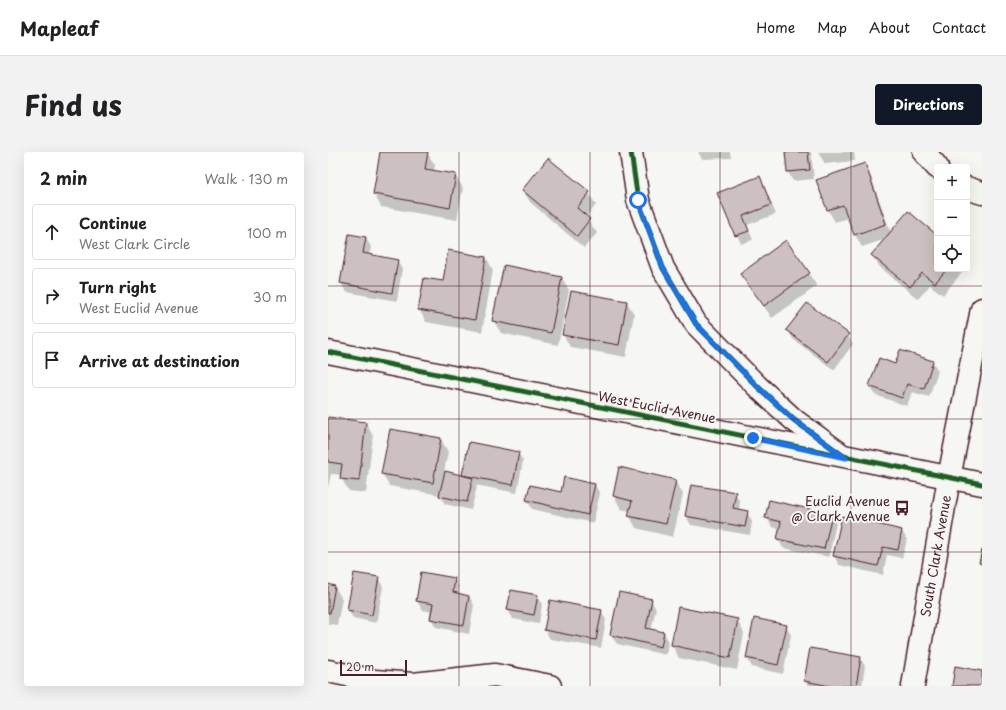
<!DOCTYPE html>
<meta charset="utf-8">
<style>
body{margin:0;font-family:"Playpen Sans",sans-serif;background:#f2f2f2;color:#202124}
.controls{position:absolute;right:12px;top:12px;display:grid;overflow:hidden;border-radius:4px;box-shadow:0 4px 16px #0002}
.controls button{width:36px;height:36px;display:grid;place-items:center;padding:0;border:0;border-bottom:1px solid #e0e0e0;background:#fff;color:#202124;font:20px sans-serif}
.scale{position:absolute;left:12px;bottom:10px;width:67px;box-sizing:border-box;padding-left:4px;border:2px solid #4a1f2b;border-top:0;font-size:11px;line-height:14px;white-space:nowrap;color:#4a1f2b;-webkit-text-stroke:3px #f6f6f2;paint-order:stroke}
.stop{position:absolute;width:12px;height:12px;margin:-9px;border:3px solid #1a73e8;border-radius:50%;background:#fff}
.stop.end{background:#1a73e8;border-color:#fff;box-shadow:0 1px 4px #0008}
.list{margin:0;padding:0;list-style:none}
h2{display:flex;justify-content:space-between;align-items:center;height:52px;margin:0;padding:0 16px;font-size:17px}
h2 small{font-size:13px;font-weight:400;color:#757577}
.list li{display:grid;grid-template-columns:26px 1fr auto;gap:12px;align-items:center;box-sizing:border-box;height:56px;margin:0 8px 8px;padding:0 8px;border:1px solid #e0e0e0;border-radius:4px}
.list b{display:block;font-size:15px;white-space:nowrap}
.list p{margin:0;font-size:13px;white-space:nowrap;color:#757577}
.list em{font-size:13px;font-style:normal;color:#757577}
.icon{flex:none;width:22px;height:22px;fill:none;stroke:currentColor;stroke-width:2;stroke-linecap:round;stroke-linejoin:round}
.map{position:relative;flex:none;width:654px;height:534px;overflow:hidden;border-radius:4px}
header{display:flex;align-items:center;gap:24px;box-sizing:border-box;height:56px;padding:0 20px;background:#fff;border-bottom:1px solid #e0e0e0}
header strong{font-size:19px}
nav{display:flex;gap:22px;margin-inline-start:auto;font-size:14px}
.intro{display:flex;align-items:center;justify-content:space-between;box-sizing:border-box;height:96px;padding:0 24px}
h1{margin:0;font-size:28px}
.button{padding:10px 18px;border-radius:4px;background:#111827;color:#fff;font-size:14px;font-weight:700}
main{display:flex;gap:24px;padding:0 24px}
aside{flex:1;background:#fff;border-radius:4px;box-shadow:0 4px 16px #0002}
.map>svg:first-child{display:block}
.shadow{fill:#0003}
.building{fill:#ccc1c0;stroke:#4a1f2b}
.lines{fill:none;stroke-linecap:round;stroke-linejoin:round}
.minor-casing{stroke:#4a1f2b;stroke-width:25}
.minor{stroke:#f6f6f2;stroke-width:22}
.cycleway-casing{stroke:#f6f6f2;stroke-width:8}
.cycleway{stroke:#1b5e20;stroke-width:5}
.route{stroke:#1a73e8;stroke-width:5}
.grid{fill:none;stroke:#4a1f2b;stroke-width:1;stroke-opacity:0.55}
.labels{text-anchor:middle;stroke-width:4;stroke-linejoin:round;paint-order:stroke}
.street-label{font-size:13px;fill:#4a1f2b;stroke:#f6f6f2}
.poi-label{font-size:13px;fill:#4a1f2b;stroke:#f6f6f2;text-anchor:end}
</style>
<header>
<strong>Mapleaf</strong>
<nav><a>Home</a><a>Map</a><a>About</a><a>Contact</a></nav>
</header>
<div class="intro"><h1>Find us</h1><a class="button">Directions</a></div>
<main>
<aside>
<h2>2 min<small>Walk · 130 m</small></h2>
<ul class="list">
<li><svg class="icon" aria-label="ahead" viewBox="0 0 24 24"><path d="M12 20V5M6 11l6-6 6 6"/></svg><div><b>Continue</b><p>West Clark Circle</p></div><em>100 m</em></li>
<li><svg class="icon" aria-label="right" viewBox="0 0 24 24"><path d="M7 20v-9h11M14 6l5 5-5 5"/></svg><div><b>Turn right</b><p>West Euclid Avenue</p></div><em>30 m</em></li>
<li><svg class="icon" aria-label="arrive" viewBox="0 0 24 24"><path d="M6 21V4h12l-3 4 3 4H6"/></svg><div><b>Arrive at destination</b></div></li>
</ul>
</aside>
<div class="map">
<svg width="654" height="534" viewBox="0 0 654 534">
<rect width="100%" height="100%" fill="#f6f6f2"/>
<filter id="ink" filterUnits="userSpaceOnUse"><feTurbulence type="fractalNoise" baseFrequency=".025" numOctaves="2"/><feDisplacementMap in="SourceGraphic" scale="8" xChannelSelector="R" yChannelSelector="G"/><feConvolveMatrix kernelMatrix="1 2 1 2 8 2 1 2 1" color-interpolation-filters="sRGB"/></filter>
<g filter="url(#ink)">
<g class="shadow">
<path d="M53,0L99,1L107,13L106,19L127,23L135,36L129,68L53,55L46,42Z"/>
<path d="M370,0H402L403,6L374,7Z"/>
<path d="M458,0H483L486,27L465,29L460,20Z"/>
<path d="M490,0H526L527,9L497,12Z"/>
<path d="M536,13L543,25L563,81L609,85V117H637L615,143L602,133L590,147L552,115L544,103L558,87L534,95L527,83L521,66L507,70L500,58L490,29Z"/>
<path d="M432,25L448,62L419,73L425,88L413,92L391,42Z"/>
<path d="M195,38L261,41L268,53L258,65L269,81L256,96L202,50Z"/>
<path d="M22,83L38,86L43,95L41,103L69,109L74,117L69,149L18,140L13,131Z"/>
<path d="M458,89L489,134L444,166L413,122Z"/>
<path d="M158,105L165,118L154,180L98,170L91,157L116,130Z"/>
<path d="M234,126L241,138L230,193L173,181L165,168Z"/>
<path d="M244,140L299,150L306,162L298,205L242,195L235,182Z"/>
<path d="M479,152L520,183L525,192L506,218L465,187L460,178Z"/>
<path d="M605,210L610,219L601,245L584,240L579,254L547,243L542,234L568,213Z"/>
<path d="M0,266L38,271L45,284L38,341L21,339L13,326L14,323L3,322L0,336Z"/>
<path d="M113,287L120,300L116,320L137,325L135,323L190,301L195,309L189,341L147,333L149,335L143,358L117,352L112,343L61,334L54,321Z"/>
<path d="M292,316L347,329L355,342L345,385L308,376L301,363L302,359L293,357L286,344Z"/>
<path d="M267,333L272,342L265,371L204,357L199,348Z"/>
<path d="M407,341L412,350L411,358L419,360L424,369L422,383L363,373L358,364Z"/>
<path d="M503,363L508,371L501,405L455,396L450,387L453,377L444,375L439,366Z"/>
<path d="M515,366L574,379L579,388L574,406L559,403L555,423L511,413L506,404Z"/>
<path d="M94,421L126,427L131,435L130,442L141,444L146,453L141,482L108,475L103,467L105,460L94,458L89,449Z"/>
<path d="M50,426L55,435L48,471L25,466L20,458Z"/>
<path d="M0,429V433L7,435L14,447L9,473L0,472Z"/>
<path d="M184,439L209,443L214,452L211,472L185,467L180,458Z"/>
<path d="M323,448L328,457L323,478L336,481L341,490L338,503L289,492L283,483Z"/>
<path d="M273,459L278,468L273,496L222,487L217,478Z"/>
<path d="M427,467L458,474L463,483L455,522L424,515L419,506Z"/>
<path d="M409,468L416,481L409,518L351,506L344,493Z"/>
<path d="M483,497L532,506L537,514L534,534H480L477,529Z"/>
</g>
<g class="building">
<path d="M52,0H100L97,17L128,22L122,56L45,42Z"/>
<path d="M457,0H480L482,18L459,20Z"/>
<path d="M220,6L262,40L249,56L262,67L249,84L194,38Z"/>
<path d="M537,11L558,72L526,83L515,53L499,58L488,28Z"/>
<path d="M432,24L443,53L415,64L421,79L407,84L389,41Z"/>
<path d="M580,59L609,83V117H619L607,131L594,121L582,135L543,103Z"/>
<path d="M21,82L38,85L35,101L70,108L64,141L12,131Z"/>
<path d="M458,88L482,121L436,154L412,122Z"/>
<path d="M120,98L158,105L147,168L90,158L96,126L115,129Z"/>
<path d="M176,113L234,125L223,181L164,169Z"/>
<path d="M243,139L299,149L291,193L234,183Z"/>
<path d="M479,151L521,182L500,210L458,178Z"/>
<path d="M572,198L605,209L596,237L579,232L574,246L541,234L551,206L567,212Z"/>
<path d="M0,265L38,270L31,329L12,327L14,312L0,310Z"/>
<path d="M62,277L113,286L105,331L53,322Z"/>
<path d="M141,290L191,300L185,333L134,323Z"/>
<path d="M291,315L348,328L338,372L300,364L304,349L285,344Z"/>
<path d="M117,319L145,326L139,350L111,344Z"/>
<path d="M236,325L267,332L260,363L198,348L202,333L233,340Z"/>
<path d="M363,333L408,340L405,356L420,359L417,375L357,364Z"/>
<path d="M441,348L504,362L496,397L449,387L453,370L437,366Z"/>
<path d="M514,364L574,378L570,398L555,395L550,414L505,404Z"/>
<path d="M654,398V412L651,411Z"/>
<path d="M93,420L127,426L125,440L141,444L136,473L102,467L105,452L88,449Z"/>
<path d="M26,421L51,425L44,463L19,458Z"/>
<path d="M0,432L7,434L2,461H0Z"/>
<path d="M183,438L210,443L206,463L179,458Z"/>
<path d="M291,440L324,447L318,476L336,480L333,495L282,483Z"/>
<path d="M222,448L274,458L268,488L216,478Z"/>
<path d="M350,455L410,467L402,506L343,493Z"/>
<path d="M426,466L459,473L450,513L418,506Z"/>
<path d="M482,496L533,505L528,534H502L476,529Z"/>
<path d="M627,514L654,519V534H624Z"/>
</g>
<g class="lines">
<g class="minor-casing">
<g id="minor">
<path d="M303,0L310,48L335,116L368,172L429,234L466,268L511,301"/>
<path d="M596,0L609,15"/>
<path d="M639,36L654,41"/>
<path d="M0,200L654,332"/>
<path d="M0,519L47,529L85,532L167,523L222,534"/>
<path id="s1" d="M585,534L621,326L654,157"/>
</g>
</g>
<use href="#minor" class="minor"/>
<g class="cycleway-casing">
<g id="cycleway">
<path d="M303,0L310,48L335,116L368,172L429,234L466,268L514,303"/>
<path d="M0,200L654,332"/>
</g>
</g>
<use href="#cycleway" class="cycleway"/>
</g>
</g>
<g class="lines" filter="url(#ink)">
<path class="route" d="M310,48L335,116L368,172L429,234L466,268L518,306L425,286"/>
</g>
<path class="grid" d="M131,0V534M262,0V534M392,0V534M523,0V534M0,134H654M0,267H654M0,400H654"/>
<defs>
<g id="bus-bare" transform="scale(1.2)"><path d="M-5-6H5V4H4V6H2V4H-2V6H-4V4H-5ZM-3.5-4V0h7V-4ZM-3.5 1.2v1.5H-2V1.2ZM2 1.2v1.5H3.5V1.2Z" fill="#4a1f2b" stroke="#f6f6f2" stroke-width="2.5" paint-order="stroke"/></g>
</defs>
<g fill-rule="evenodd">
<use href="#bus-bare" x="574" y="356"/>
</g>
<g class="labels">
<g class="street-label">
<text transform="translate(329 255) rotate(11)" y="5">West Euclid Avenue</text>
<text dy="5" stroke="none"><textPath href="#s1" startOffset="132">South Clark Avenue</textPath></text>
</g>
<g class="poi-label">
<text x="562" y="354">Euclid Avenue<tspan x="562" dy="15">@ Clark Avenue</tspan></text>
</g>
</g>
</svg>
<div class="controls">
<button>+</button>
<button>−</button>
<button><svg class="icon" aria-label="locate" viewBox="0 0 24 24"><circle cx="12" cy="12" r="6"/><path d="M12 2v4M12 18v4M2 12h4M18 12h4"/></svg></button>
</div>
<div class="scale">20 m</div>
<div class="stop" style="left:310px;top:48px"></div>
<div class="stop end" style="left:425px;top:286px"></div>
</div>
</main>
